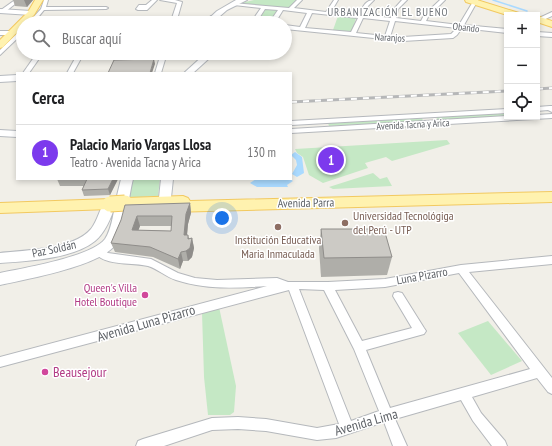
<!DOCTYPE html>
<html lang="es">
<meta charset="utf-8">
<style>
body{margin:0;font-family:"PT Sans Narrow",sans-serif;background:#f6f6f6;color:#202124}
.controls{position:absolute;right:12px;top:12px;display:grid;overflow:hidden;border-radius:0px;box-shadow:0 2px 6px #0003}
.controls button{width:36px;height:36px;display:grid;place-items:center;padding:0;border:0;border-bottom:1px solid #e0e0e0;background:#fff;color:#202124;font:20px sans-serif}
.you{position:absolute;left:222px;top:218px;width:14px;height:14px;margin:-10px;border:3px solid #fff;border-radius:50%;background:#1a73e8;box-shadow:0 0 0 6px #1a73e833}
.badge{display:grid;place-items:center;width:26px;height:26px;border-radius:50%;background:#7c3aed;color:#fff;font-size:13px;font-weight:700}
.pin{position:absolute;translate:-50% -50%;border:2px solid #fff;box-shadow:0 1px 4px #0006}
.list{margin:0;padding:0;list-style:none}
h2{display:flex;justify-content:space-between;align-items:center;height:52px;margin:0;padding:0 16px;font-size:17px}
h2 small{font-size:13px;font-weight:400;color:#757577}
.list li{display:grid;grid-template-columns:26px 1fr auto;gap:12px;align-items:center;box-sizing:border-box;height:56px;padding:0 16px;border-top:1px solid #e0e0e0}
.list b{display:block;font-size:15px;white-space:nowrap}
.list p{margin:0;font-size:13px;white-space:nowrap;color:#757577}
.list em{font-size:13px;font-style:normal;color:#757577}
.icon{flex:none;width:22px;height:22px;fill:none;stroke:currentColor;stroke-width:2;stroke-linecap:round;stroke-linejoin:round}
.map{position:relative;flex:none;width:552px;height:446px;overflow:hidden}
.search{position:absolute;background:#fff;box-shadow:0 2px 6px #0003;left:16px;top:16px;width:276px;height:44px;display:flex;align-items:center;gap:10px;box-sizing:border-box;padding:0 14px;border-radius:22px;color:#757577;font-size:15px}
.panel{position:absolute;background:#fff;box-shadow:0 2px 6px #0003;left:16px;top:72px;width:276px;height:108px;border-radius:0px}
.map>svg:first-child{display:block}
.green{fill:#c5e8c5}
.water{fill:#aadaff}
.lines{fill:none;stroke-linecap:round;stroke-linejoin:round}
.stream{stroke:#aadaff;stroke-width:1.5}
.street-casing{stroke:#b5b8bc;stroke-width:2}
.secondary-casing{stroke:#b6babf;stroke-width:2}
.primary-casing{stroke:#f2c960;stroke-width:2}
.street{fill:#fff;fill-rule:evenodd}
.secondary{fill:#fff;fill-rule:evenodd}
.primary{fill:#fff2af;fill-rule:evenodd}
.rail-casing{stroke:#b6b7b8;stroke-width:3}
.rail{stroke:#fff;stroke-width:2;stroke-dasharray:6;stroke-linecap:butt}
.primary-bridge-casing{stroke:#f2c960;stroke-width:17;stroke-linecap:butt}
.primary-bridge{stroke:#fff2af;stroke-width:15}
.wall{fill:#afaea9;fill-rule:evenodd}
.shaded-wall{fill:#8f8d8a}
.building{fill:#cccac5;stroke:#8f8d8a;fill-rule:evenodd}
.education-dot{fill:#8d6e63;stroke:#fff;stroke-width:1.5}
.hotel-dot{fill:#d1479c;stroke:#fff;stroke-width:1.5}
.labels{text-anchor:middle;stroke-width:3;stroke-linejoin:round;paint-order:stroke}
.far-street-label{font-size:10px;fill:#5f6368;stroke:#fff}
.far-neighbourhood-label{font-size:11px;letter-spacing:1px;fill:#70757a;stroke:#fff}
.street-label{font-size:12px;fill:#5f6368;stroke:#fff}
.education-label{font-size:12px;fill:#785e54;stroke:#fff;text-anchor:start}
.hotel-label{font-size:12px;fill:#b23c85;stroke:#fff;text-anchor:end}
.near-street-label{font-size:14px;fill:#5f6368;stroke:#fff}
.near-hotel-label{font-size:14px;fill:#b23c85;stroke:#fff;text-anchor:start}
</style>
<div class="map">
<svg width="552" height="446" viewBox="0 0 552 446">
<rect width="100%" height="100%" fill="#f1efe8"/>
<g class="green">
<path d="M254,0H300L293,9L241,3Z"/>
<path d="M266,9L278,10L269,23L257,22Z"/>
<path d="M338,16L356,18L352,32L333,30Z"/>
<path d="M507,113V116L438,120L436,117Z"/>
<path d="M422,118L423,121L329,126L328,123Z"/>
<path d="M447,140L450,144L392,161L386,157L365,163L368,168L323,183L309,175L303,157L297,153L295,149Z"/>
<path d="M373,173L380,179L387,177L392,186L333,189L329,187Z"/>
<path d="M129,179H160L158,196L125,198Z"/>
<path d="M219,307L236,386L234,412L230,415H208L204,377L202,313Z"/>
<path d="M488,321L522,361L491,375L458,333Z"/>
</g>
<g class="water">
<path d="M295,152L302,157L304,173L297,177L292,174L297,165L296,160L291,155Z"/>
<path d="M256,179L265,180L290,179L293,181L287,185L288,187H257L250,183Z"/>
</g>
<g class="lines">
<path class="stream" d="M493,0L527,11"/>
<g class="street-casing">
<g id="street">
<path d="M15,0H20L5,12H1V10Z"/>
<path d="M44,0H48L46,7H106L108,8L106,9L44,10L35,21L172,18L177,3L160,0H175L182,2L176,23H170L171,21L28,23L41,9Z"/>
<path d="M152,0H157L147,10H138L136,9L139,5H146Z"/>
<path d="M297,0H302L294,8L326,12L334,0H338L331,12L359,15C363,7 365,0 374,0L368,6L364,15L391,18L394,9L402,0H407L398,9L396,18L421,21L424,15L440,0H445L428,17L426,21L459,25L474,0H478L464,25L507,29V33L462,28L457,35L453,38L403,41L285,29V25L300,27L307,13L283,10L275,23H269L278,10L265,9L256,23H239L208,18L211,16L252,21L261,8L234,5L232,4V3L289,8ZM312,13L358,18L351,32L305,28ZM363,18L390,21L385,36L356,33ZM395,21L457,28L451,34L403,37H390Z"/>
<path d="M552,12V16L541,21H537V19Z"/>
<path d="M23,28V33L0,55V50Z"/>
<path d="M0,31H11L14,33L11,35H0Z"/>
<path d="M537,32L552,33V37L537,36Z"/>
<path d="M37,53H43L29,73H23Z"/>
<path d="M78,53H84L73,73H67Z"/>
<path d="M161,53H167L161,73H155Z"/>
<path d="M550,106H552V112L548,110L537,111V107Z"/>
<path d="M507,109V113L291,125V121Z"/>
<path d="M552,114V118L291,133V129L507,116L537,117V115Z"/>
<path d="M99,247L108,253L151,259L178,273L195,278L217,280L277,278L288,282H328L385,279L461,265L552,256V264L469,272L552,378V394L548,392L537,378L472,397L481,413L505,441L507,446H492L473,421L461,400L395,419L407,446H393L384,422L336,438L317,440L266,431L238,429L212,430L164,446H136L138,441L143,439L212,418L238,417L266,419L317,428L339,424L289,290L0,367V357L267,286C235,288 207,290 176,280C166,277 158,269 148,266C133,262 103,267 94,251L96,248ZM459,273L530,369L390,408L366,350L424,334L426,331L424,328L402,293L398,292L394,293L393,296L412,328L362,341L335,290L385,287ZM299,289L324,290L354,349L379,411L351,421Z"/>
</g>
</g>
<g class="secondary-casing">
<g id="secondary">
<path d="M236,0H247L227,10L212,23H204L217,11Z"/>
<path d="M0,9L31,11L35,13L31,15L0,13Z"/>
<path d="M206,53H215L193,73H184Z"/>
<path d="M17,75V81L0,82V76Z"/>
<path d="M0,130L17,131V137L0,136Z"/>
<path d="M121,179H133C128,198 127,228 116,244C101,266 27,279 0,285V273C23,268 91,257 105,239C111,230 113,216 115,206C111,218 105,233 95,241C73,259 28,261 0,263V253C26,250 73,250 91,229C98,220 99,210 105,201L109,200L113,201L115,204Z"/>
<path d="M161,179H173L170,207L168,210L164,211L160,210L158,207Z"/>
</g>
</g>
<g class="primary-casing">
<g id="primary">
<path d="M35,0H43L34,15L26,23H23V26L3,47L0,48V40L28,12Z"/>
<path d="M465,0H477L519,13L520,15H507L466,2Z"/>
<path d="M537,16L552,21V27L537,22Z"/>
<path d="M552,192V202L171,212L166,211L164,207L125,208L120,207L118,203L120,199L125,198L183,196L188,198L190,201Z"/>
<path d="M110,199L115,200L117,204L115,208L110,209L0,213V203Z"/>
</g>
</g>
<use href="#street" class="street"/>
<use href="#secondary" class="secondary"/>
<use href="#primary" class="primary"/>
<g class="rail-casing">
<g id="rail">
<path d="M537,89L552,88"/>
<path d="M291,102L507,91"/>
</g>
</g>
<use href="#rail" class="rail"/>
<g class="primary-bridge-casing">
<path id="primary-bridge" d="M110,204L125,203"/>
</g>
<use href="#primary-bridge" class="primary-bridge"/>
</g>
<g class="wall">
<path d="M13,0H33L27,7L15,6Z"/>
<path d="M57,179H118L110,195L84,196L82,190L84,186H60Z"/>
<path d="M190,203L191,213L188,224L187,235L189,239L192,238L194,248L192,257L188,261H183L180,269L153,257L115,252L111,243L121,220ZM140,226H172L171,231L138,230Z"/>
<path d="M321,229L392,257L387,275L321,277L319,248Z"/>
</g>
<g class="shaded-wall">
<path d="M24,0H33L27,7Z"/>
<path d="M154,59L155,64L152,73H150Z"/>
<path d="M113,179H118L110,195L108,189Z"/>
<path d="M190,203L191,213L188,224L186,245L184,235L186,214Z"/>
<path d="M137,216L140,226L135,240L132,230Z"/>
<path d="M188,235L190,245L192,238L194,248L192,257L188,261L186,251Z"/>
<path d="M181,252L183,261L180,269L178,259Z"/>
</g>
<g class="building">
<path d="M154,59L150,73H171H108L114,60Z"/>
<path d="M57,179H113L108,189L82,190L87,179Z"/>
<path d="M190,203L186,214L184,235H188V239L192,238L190,248L186,251L181,252L178,259L150,247L111,243L121,220L125,205ZM137,216H172L171,231L132,230Z"/>
<path d="M321,229H384L392,257L324,258Z"/>
</g>
<g class="education-dot">
<circle cx="345" cy="223" r="4"/>
<circle cx="278" cy="227" r="4"/>
</g>
<g class="hotel-dot">
<circle cx="145" cy="295" r="4"/>
<circle cx="45" cy="372" r="4"/>
</g>
<g class="labels">
<g class="far-street-label">
<text transform="translate(466 27) rotate(6)" y="4">Obando</text>
<text transform="translate(390 37) rotate(3)" y="4">Naranjos</text>
<text transform="translate(413 124) rotate(-3)" y="4">Avenida Tacna y Arica</text>
</g>
<g class="far-neighbourhood-label">
<text x="388" y="16">URBANIZACIÓN EL BUENO</text>
</g>
<g class="street-label">
<text transform="translate(306 203) rotate(-1)" y="4">Avenida Parra</text>
<text transform="translate(54 249) rotate(-12)" y="4">Paz Soldán</text>
<text transform="translate(422 276) rotate(-10)" y="4">Luna Pizarro</text>
</g>
<g class="education-label">
<text x="353" y="220">Universidad Tecnológiga<tspan x="353" dy="14">del Perú - UTP</tspan></text>
<text x="278" y="244" text-anchor="middle">Institución Educativa<tspan x="278" dy="14">Maria Inmaculada</tspan></text>
</g>
<g class="hotel-label">
<text x="137" y="292">Queen's Villa<tspan x="137" dy="14">Hotel Boutique</tspan></text>
</g>
<g class="near-street-label">
<text transform="translate(146 323) rotate(-16)" y="5">Avenida Luna Pizarro</text>
<text transform="translate(366 422) rotate(-16)" y="5">Avenida Lima</text>
</g>
<g class="near-hotel-label">
<text x="53" y="377">Beausejour</text>
</g>
</g>
</svg>
<div class="controls">
<button>+</button>
<button>−</button>
<button><svg class="icon" aria-label="locate" viewBox="0 0 24 24"><circle cx="12" cy="12" r="6"/><path d="M12 2v4M12 18v4M2 12h4M18 12h4"/></svg></button>
</div>
<div class="you"></div>
<div class="pin badge" style="left:331px;top:160px">1</div>
<div class="search"><svg class="icon" aria-label="search" viewBox="0 0 24 24"><circle cx="10" cy="10" r="6"/><path d="M15 15l6 6"/></svg>Buscar aquí</div>
<section class="panel">
<h2>Cerca<small></small></h2>
<ul class="list">
<li><span class="badge">1</span><div><b>Palacio Mario Vargas Llosa</b><p>Teatro · Avenida Tacna y Arica</p></div><em>130 m</em></li>
</ul>
</section>
</div>
